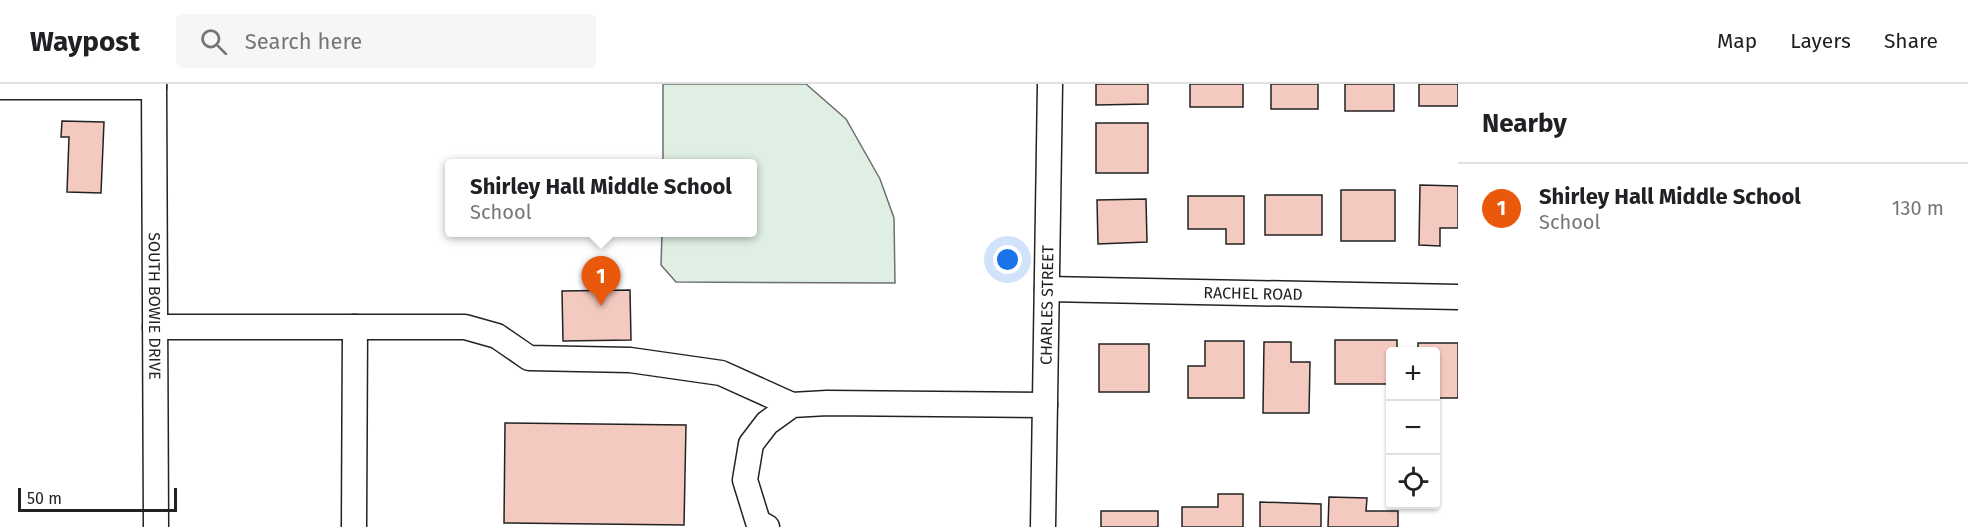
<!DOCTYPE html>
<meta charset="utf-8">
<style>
body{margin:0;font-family:"Fira Sans",sans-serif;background:#f6f6f6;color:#202124}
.controls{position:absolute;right:18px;bottom:18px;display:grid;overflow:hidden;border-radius:6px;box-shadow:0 2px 4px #0004}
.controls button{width:54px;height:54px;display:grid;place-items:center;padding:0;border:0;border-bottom:2px solid #e0e0e0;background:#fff;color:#202124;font:30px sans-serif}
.scale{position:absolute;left:18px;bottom:15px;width:159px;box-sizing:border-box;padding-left:6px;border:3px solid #222;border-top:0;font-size:16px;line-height:21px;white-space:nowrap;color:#222;-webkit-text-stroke:4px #fff;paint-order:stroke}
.you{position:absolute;left:1008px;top:176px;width:21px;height:21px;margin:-15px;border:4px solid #fff;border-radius:50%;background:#1a73e8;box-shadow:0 0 0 9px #1a73e833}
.badge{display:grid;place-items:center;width:39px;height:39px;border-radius:50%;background:#ea580c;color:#fff;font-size:20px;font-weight:700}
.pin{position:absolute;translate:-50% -50px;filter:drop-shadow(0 2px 3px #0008)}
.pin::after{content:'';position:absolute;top:32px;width:21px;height:18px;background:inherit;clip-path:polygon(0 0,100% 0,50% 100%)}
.popup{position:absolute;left:445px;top:75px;width:312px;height:78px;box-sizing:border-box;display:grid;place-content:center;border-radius:6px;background:#fff;filter:drop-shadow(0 2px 4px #0005);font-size:20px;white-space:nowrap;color:#757577}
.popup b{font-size:22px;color:#202124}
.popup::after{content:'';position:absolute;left:50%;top:100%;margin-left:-12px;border:12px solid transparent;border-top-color:#fff}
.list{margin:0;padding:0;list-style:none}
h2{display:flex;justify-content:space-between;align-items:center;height:78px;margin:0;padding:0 24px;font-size:26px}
h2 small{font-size:20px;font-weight:400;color:#757577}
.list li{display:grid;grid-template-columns:39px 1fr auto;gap:18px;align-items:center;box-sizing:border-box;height:90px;padding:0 24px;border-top:2px solid #e0e0e0}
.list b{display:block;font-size:22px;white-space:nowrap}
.list p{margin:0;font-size:20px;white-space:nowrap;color:#757577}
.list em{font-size:20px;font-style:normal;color:#757577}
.icon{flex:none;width:33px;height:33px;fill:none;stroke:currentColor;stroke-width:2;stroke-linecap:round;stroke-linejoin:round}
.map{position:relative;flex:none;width:1458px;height:443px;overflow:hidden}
header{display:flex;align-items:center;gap:36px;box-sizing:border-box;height:84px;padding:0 30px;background:#fff;border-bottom:2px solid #e0e0e0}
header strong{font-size:28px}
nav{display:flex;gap:33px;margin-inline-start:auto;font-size:21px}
.search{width:420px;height:54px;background:#f6f6f6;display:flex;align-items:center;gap:15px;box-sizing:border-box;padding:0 21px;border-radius:6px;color:#757577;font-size:22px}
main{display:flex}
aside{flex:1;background:#fff}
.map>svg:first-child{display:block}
.green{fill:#e0efe3;stroke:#6f6f6f;stroke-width:1.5}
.building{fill:#f3c9c0;stroke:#222;stroke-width:1.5}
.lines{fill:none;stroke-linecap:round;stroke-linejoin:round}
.minor-casing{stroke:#222;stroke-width:27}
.minor{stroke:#fff;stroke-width:24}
.labels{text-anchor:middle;stroke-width:4.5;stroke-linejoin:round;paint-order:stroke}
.street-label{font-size:16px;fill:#222;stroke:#fff}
</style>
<header>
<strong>Waypost</strong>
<div class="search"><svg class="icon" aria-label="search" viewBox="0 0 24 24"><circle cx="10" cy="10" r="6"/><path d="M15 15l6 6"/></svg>Search here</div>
<nav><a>Map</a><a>Layers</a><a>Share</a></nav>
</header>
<main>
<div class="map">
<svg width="1458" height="443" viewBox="0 0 1458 443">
<rect width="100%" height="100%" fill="#fff"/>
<path class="green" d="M663,0H806L846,35L880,95L894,134L895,199L676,198L661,181L662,149L752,148V80L663,79Z"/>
<g class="building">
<path d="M1096,0H1148V20L1096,21Z"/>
<rect x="1190" y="0" width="53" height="23"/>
<rect x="1271" y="0" width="47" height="25"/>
<rect x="1345" y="0" width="49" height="27"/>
<rect x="1419" y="0" width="39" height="22"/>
<path d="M62,37L104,38L101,109L67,108L69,53H61Z"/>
<rect x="1096" y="39" width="52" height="50"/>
<path d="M1420,101L1458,102V144H1440V162L1419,161Z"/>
<rect x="1341" y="106" width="54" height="51"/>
<rect x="1265" y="111" width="57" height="40"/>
<path d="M1188,112H1244V160H1226V145H1188Z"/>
<path d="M1146,115L1147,158L1098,160L1097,116Z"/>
<path d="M630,206L631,256L563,257L562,207Z"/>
<path d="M1335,256H1397V268H1390V300H1335Z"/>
<path d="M1205,257H1244V314H1188V282H1205Z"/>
<path d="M1264,258H1291V278H1310L1309,329H1263Z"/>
<path d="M1418,259H1458V314H1436V268H1418Z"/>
<rect x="1099" y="260" width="50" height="48"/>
<path d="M505,339L686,341L684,441L504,439Z"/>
<path d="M1218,410H1243V443H1182V423H1218Z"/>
<path d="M1329,413L1367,414L1366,427H1398V443H1328Z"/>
<path d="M1260,418L1321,420V443H1260Z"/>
<rect x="1101" y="427" width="57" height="16"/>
</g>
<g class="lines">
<g class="minor-casing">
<g id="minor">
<path id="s1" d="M154,0L156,443"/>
<path d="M0,3H154"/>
<path id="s2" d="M1047,205L1458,213"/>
<path d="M155,243H465L497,252L529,274L630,276L721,289L792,321"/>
<path d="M354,443L355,243"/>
<path d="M767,443L758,438L745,396L751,360L767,339L792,321L827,319L1045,321"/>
<path id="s3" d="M1043,443L1050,0"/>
</g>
</g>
<use href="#minor" class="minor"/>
</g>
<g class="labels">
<g class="street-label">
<text dy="6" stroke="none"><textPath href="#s2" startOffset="206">RACHEL ROAD</textPath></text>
<text dy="6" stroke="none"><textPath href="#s1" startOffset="222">SOUTH BOWIE DRIVE</textPath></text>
<text dy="6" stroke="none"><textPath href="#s3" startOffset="222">CHARLES STREET</textPath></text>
</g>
</g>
</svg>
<div class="controls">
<button>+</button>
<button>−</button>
<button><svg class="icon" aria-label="locate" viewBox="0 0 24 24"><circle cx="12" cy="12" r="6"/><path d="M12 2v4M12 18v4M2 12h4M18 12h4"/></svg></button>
</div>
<div class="scale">50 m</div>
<div class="you"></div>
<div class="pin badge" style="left:601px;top:222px">1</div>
<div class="popup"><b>Shirley Hall Middle School</b>School</div>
</div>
<aside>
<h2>Nearby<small></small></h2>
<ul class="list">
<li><span class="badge">1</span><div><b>Shirley Hall Middle School</b><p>School</p></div><em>130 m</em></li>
</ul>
</aside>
</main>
